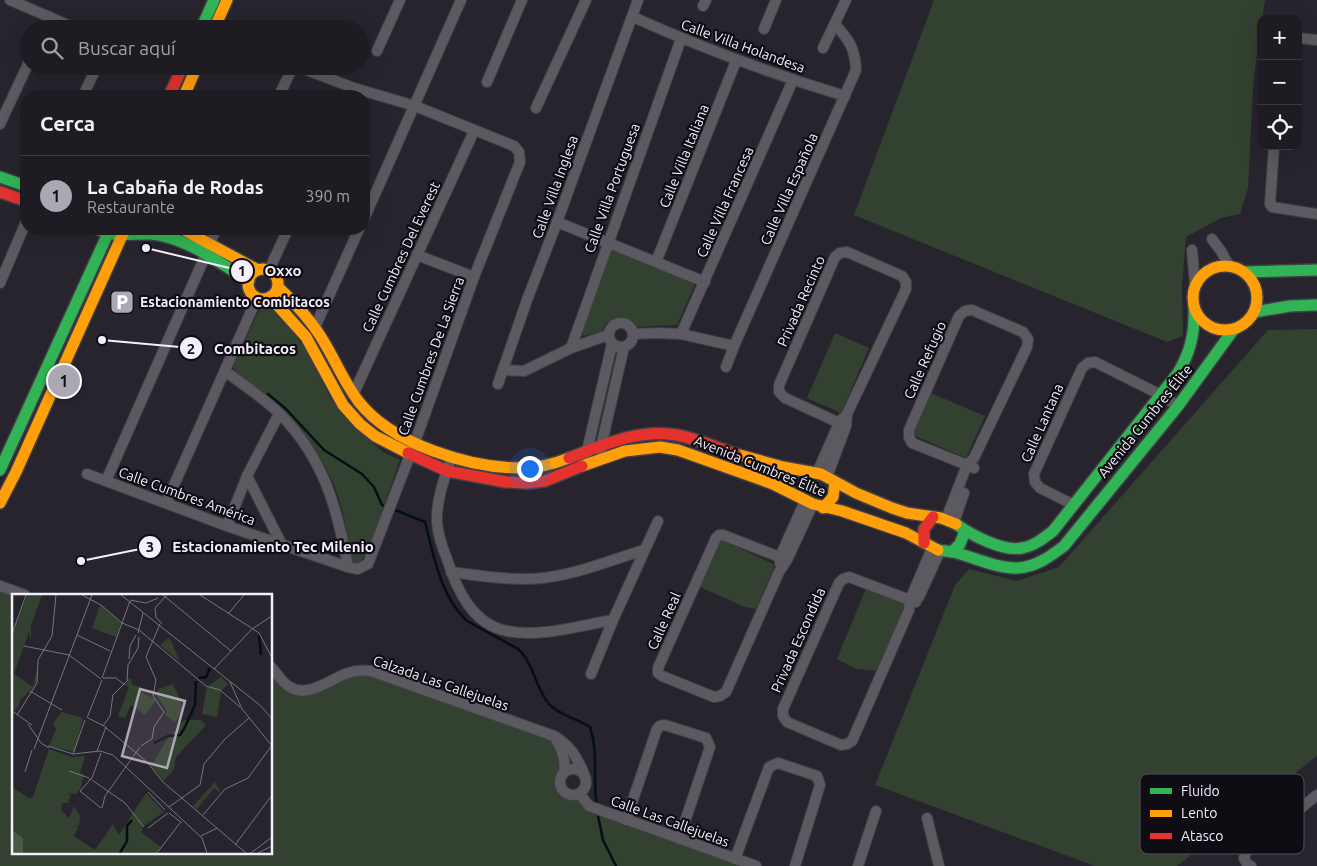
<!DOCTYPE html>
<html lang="es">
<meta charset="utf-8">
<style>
body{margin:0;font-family:Ubuntu,sans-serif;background:#2b282f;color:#f1f3f6}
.controls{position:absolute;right:15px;top:15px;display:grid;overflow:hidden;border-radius:10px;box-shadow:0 5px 20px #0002}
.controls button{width:45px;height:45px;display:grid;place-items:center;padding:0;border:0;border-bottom:1px solid #3c3940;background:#1e1b22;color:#f1f3f6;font:25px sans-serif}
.you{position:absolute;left:529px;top:468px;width:18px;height:18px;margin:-12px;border:4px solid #fff;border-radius:50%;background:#1a73e8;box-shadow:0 0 0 8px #1a73e833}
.badge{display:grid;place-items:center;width:32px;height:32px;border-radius:50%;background:#aca8b3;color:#111;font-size:16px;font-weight:700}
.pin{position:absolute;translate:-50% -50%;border:2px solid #fff;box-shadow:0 1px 5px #0006}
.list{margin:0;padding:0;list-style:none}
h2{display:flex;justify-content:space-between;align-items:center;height:65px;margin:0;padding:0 20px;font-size:21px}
h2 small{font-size:16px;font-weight:400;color:#a1a1a5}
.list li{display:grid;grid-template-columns:32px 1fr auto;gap:15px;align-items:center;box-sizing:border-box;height:80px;padding:0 20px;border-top:1px solid #3c3940}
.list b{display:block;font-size:19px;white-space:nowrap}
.list p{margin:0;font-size:16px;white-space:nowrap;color:#a1a1a5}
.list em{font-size:16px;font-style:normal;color:#a1a1a5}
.icon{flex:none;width:28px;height:28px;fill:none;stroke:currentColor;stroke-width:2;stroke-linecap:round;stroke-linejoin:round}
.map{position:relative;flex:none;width:1317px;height:866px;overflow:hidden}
.search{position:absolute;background:#1e1b22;box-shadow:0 5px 20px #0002;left:20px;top:20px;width:350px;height:55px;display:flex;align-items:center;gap:12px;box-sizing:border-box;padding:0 18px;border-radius:28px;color:#a1a1a5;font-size:19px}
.panel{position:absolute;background:#1e1b22;box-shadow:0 5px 20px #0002;left:20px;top:90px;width:350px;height:145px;border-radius:20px}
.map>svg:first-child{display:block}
.green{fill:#334130}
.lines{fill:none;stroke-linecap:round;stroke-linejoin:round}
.stream{stroke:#040f15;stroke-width:2.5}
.street-casing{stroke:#423f47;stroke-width:12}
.fast-casing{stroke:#423f47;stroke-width:14}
.slow-casing{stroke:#423f47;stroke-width:14}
.jam-casing{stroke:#423f47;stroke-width:14}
.street{stroke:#5c5961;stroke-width:10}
.fast{stroke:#30b455;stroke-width:11}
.slow{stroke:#ff9f0a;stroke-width:11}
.jam{stroke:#e5322d;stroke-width:11}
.labels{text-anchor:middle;stroke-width:4.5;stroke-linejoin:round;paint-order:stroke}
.street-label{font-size:14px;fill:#f3effb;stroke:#0f0c14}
.poi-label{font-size:14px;font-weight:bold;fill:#f3effb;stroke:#0f0c14;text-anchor:start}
.inset-river{fill:none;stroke:#040f15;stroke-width:2.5}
.inset-road{fill:none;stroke:#797580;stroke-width:1}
.view{fill:#aca8b3;fill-opacity:0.15;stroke:#aca8b3;stroke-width:2.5}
.inset-edge{fill:none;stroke:#f3effb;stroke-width:2.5}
.key{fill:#0f0c14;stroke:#535059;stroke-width:1}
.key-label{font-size:14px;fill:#f3effb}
.leader{fill:none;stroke:#f3effb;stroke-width:2}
.callout-dot{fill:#f3effb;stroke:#0f0c14;stroke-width:2}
.mark-label{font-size:15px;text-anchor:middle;font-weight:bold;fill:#111}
.callout-label{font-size:15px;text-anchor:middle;font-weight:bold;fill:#f3effb;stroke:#0f0c14;stroke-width:4.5;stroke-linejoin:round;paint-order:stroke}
</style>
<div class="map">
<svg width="1317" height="866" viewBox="0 0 1317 866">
<rect width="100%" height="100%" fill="#28242e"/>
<g class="green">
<path d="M934,0H1265L1262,19H1261L1253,87L1248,188L1240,214L1221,218L1186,237L1182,286L1183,336L1167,342L854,215Z"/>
<path d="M611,249L695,284L677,325L636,327L629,321L617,318L606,323L602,331L584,336L578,330Z"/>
<path d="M262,304L271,305L305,348L330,397L345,418L383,452L400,460L372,540L361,562L357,563L351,561C348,537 344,513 336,490C324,459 297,421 272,400C260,390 247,381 235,372L233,366Z"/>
<path d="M1317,329V756L1177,866H1095L875,785L955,585L969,569L1017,581L1059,567L1268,330Z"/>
<path d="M835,333L869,348L841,413L807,398Z"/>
<path d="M931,393L985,416L966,458L913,435Z"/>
<path d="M720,539L775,565L756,609L745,607L700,587Z"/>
<path d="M867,586L907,602L878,671L857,669L837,659Z"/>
<path d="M0,590L14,595V852H271V674L299,692L347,676L370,672L555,737L569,752L555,788L760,866H0Z"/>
</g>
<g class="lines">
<g class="stream">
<path d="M268,394L286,409L324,450L362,474L374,487L382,505L386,507"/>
<path d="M395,510L425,522C434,556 440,596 467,621L518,649C534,663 535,688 549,704C560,716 577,718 590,727C599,753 592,779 597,806"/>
<path d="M597,811L603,840L616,866"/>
</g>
<g class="street-casing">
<g id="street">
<path d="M10,0L77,29"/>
<path d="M703,6L706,0"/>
<path d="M633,17C702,48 772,74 845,96"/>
<path d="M44,29L50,17"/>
<path d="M764,29L776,0"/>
<path d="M1298,38L1317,40"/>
<path d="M823,48L846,0"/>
<path d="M377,51L400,0"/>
<path d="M487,82L522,0"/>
<path d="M83,96L97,66"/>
<path d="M279,96L293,66"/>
<path d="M536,108L586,0"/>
<path d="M0,124L29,62"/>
<path d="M1274,146L1270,204L1272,207L1317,214"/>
<path d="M364,219L461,0"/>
<path d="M557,222L705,282"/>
<path d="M1212,239L1221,251L1229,266"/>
<path d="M210,243L216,229"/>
<path d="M1192,250L1195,284"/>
<path d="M417,255L474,277"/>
<path d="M656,262L736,61"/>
<path d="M269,270L288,229"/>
<path d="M0,283L26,222"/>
<circle cx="621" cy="335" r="12"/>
<path d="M315,327L359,229"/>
<path d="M633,334L659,333L681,334L734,346"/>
<path d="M681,334L793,80"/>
<path d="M571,348L681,39"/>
<path d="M726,367L734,346L856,70C855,48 849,40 835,24"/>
<path d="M503,370L524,371L571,348L608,335"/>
<path d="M225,371C243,385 264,398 280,414C324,459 337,507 348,567"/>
<path d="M498,384L527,300L557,222L638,0"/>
<path d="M353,395L474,131"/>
<path d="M600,451L624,347"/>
<path d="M586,455L612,344"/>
<path d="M452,456C445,476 436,500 437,522C438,535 442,547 447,559C457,590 472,624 507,631C539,638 582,625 613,620"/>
<path d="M817,473L839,423L843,418"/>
<path d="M87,474L227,526L348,567L358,569L368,564L415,442L474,277L520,162L519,152L514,146L415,106L354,88L296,66"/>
<path d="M247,476L282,545"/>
<path d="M827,477L846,426L847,414L906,289V282L902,276L847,252L840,253L835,257L779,385V392L785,398L846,426"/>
<path d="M106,481L206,254"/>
<path d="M166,503L257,298"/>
<path d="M1074,505L1040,488L1035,482L1034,474L1082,368L1088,363L1095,362L1161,395L1178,406"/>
<path d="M946,519L967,465L974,458L1027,347L1028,339L1023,332L972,310L965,311L959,316L909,430V437L912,443L967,465L974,468"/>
<path d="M954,522L964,493"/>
<path d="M227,526L247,476L279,414"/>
<path d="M787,560L723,535H719L716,538L658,668V673L662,676L714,697L720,696L726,692L779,572L787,560L813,504"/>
<path d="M780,563V557L805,501"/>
<path d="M451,572C482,576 512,581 543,578C578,574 611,560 644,550"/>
<path d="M0,586L25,595"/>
<path d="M919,597L940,551"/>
<path d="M916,602L910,600L849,577L843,579L839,583L783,709V716L787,722L841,745L847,744L852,741L909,610L910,600L932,548"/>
<path d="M271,667C277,673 282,683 290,687C307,699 332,678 348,673C356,670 363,670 371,671L554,736C570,745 577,757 584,774"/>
<path d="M591,674L613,620L658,521"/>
<path d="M556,739C562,750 566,760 564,773"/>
<circle cx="573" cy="782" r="13"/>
<path d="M580,794L589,806L756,866"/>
<path d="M927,818L939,866"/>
<path d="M626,820L657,729L660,726L665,725L706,738L710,747L679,839"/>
<path d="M735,859L769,767L778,763L817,776L820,785L795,866"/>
<path d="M858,866L876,811"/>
<path d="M1251,866L1247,864L1244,858L1246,852L1317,795"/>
</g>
</g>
<g class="fast-casing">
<g id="fast">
<path d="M201,29L214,0"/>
<path d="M0,177L26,186"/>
<path d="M98,229C118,240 138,231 159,235C193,242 220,263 249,281"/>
<path d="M1244,272L1317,270"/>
<path d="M1254,312L1290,306L1317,305"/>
<path d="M0,470L110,229"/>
<path d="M956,524C971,535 1003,552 1022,548C1034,546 1044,538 1053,531L1178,373C1191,351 1195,332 1194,307"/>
<path d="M938,550C943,551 948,551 953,552C974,557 997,569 1018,568C1036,567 1051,556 1064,546L1178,406L1234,329"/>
<path d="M952,552L960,544L965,531"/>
</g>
</g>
<g class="slow-casing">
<g id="slow">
<path d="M214,29L227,0"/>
<path d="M184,96L197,66"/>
<path d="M182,229L258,270"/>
<circle cx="1225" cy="298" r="32"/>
<circle cx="263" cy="284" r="15"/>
<path d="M278,287C296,304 312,321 324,342C336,362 345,384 359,402C392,444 469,468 521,468C538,468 554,464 569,458"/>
<path d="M270,297L306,337L343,405L360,424L375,436L408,453"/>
<path d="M736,454L783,467L821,474L856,493L892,508L907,513L941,518L956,524"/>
<path d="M582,466L625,451L660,447L678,450L773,484L813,504L842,511L906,533L938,550"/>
<path d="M0,503L16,472L125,229"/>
<path d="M823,508L833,497L835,483"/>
</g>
</g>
<g class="jam-casing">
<g id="jam">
<path d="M169,96L183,66"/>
<path d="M0,192L26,201"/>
<path d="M408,453L447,471L506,482L525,483L545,481L582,466"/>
<path d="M569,458C604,445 639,428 677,435C698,439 717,448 736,454"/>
<path d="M924,543V529L933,517"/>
</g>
</g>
<use href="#street" class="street"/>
<use href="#fast" class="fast"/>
<use href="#slow" class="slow"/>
<use href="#jam" class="jam"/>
</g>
<defs>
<g id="parking-square" transform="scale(1.25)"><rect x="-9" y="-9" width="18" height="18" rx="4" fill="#aca8b3" stroke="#0f0c14"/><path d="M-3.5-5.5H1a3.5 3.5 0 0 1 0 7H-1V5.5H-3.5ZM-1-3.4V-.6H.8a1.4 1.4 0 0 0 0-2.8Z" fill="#fff"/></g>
</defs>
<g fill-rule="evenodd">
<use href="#parking-square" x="122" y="302"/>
</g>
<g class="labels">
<g class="street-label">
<text transform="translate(743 46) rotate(20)" y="5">Calle Villa Holandesa</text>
<text transform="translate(684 156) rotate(-68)" y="5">Calle Villa Italiana</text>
<text transform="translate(555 187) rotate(-70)" y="5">Calle Villa Inglesa</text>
<text transform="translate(612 188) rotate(-70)" y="5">Calle Villa Portuguesa</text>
<text transform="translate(789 189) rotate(-66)" y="5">Calle Villa Española</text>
<text transform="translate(725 202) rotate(-66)" y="5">Calle Villa Francesa</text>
<text transform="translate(401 257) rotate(-65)" y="5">Calle Cumbres Del Everest</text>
<text transform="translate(801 301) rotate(-66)" y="5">Privada Recinto</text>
<text transform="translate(431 356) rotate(-70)" y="5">Calle Cumbres De La Sierra</text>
<text transform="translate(925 360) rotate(-66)" y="5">Calle Refugio</text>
<text transform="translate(1145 421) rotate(-51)" y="5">Avenida Cumbres Élite</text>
<text transform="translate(1042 423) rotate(-66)" y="5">Calle Lantana</text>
<text transform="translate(760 466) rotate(22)" y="5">Avenida Cumbres Élite</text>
<text transform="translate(187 496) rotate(20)" y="5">Calle Cumbres América</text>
<text transform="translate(664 621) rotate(-66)" y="5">Calle Real</text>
<text transform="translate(798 640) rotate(-66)" y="5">Privada Escondida</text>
<text transform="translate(441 683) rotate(19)" y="5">Calzada Las Callejuelas</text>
<text transform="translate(670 821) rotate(20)" y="5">Calle Las Callejuelas</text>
</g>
<g class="poi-label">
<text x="140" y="307">Estacionamiento Combitacos</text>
</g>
</g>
<g transform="translate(12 594)">
<rect width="260" height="260" fill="#28242e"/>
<path d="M15,1H30L19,31V47L17,38L2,80L21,93L24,78L25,85L20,97L21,93L8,107L5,119L6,112L3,117L0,115V43ZM88,11L109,29L104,43L80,34ZM157,44L159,47L168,68L148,51ZM209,83L216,90L209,97L205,123L190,120L195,93ZM116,84L120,86L119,90L129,94L128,97L144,106L133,121L119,111L113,124L106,122L117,94L114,91ZM161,90L172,115L163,128L153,121L154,116L145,102L146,95ZM50,118L71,124L63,158L37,152L44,135L41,129ZM172,126H189L194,131L164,163L162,175L152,187L139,172L156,144ZM37,155L60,163L73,162L68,179L72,181L68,195L64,200L55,199L59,201L56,209H50L49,216L57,224L62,212L68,222L67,232L61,231L66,233L62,242L83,256L101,230L107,241L134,199L152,218L130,233V239L149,253L144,259H0V193L17,204L21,203ZM203,188L209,199L202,194L185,215L181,212Z" fill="#334130"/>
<path d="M0,236L11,244V259H0Z" fill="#485a43"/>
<path class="inset-river" d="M247,41L249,61M187,84L194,83L198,74M142,149L156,142L168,141L172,135L183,111L184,87M108,259L115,247V232L120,226"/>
<path class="inset-road" d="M70,1L89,11L110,29L127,36L194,92L208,96L228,113M109,1L249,112L260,125M151,1L219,57M188,1L241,35M118,6L134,9L146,4M216,20L232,1M150,30L144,23L143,14L155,1M241,35L247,39L260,64M126,39L131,19M0,40L14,1M65,41L98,57M12,52L57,61L89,85M117,65L118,52L124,41M202,75L240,35L260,22M90,84L118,7M91,84H104L113,91M218,88L230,115L260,152M18,97L50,116M141,102L144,86L134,63L148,30M0,117L20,131M5,121L25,89L26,66L40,42L44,1M75,124L90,86M76,124L92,132L135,168L151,188L234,259M16,130L29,149L37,154M91,132L98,122L101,101L115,87L116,71L126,54L127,43M36,152L61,160L88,157L101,161L190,244L195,259M129,152L140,145L142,133L152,118L141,102M22,155L80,1M85,157L94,133M61,160L73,126M57,177L77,184M13,178L20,156M80,184L89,159M77,186L80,184L68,197L89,214M80,186L113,209L132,233M136,198L153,216M157,213L188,191L192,170L213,145L237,124M90,214L93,202L128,153M157,219L170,229M191,221L213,195L236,184L260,151M136,234L156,219M189,242L205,234M223,251L260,201M145,259L168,229M239,259L260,243M246,259L260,252"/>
<path class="view" d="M128,95L173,107L155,174L110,162Z"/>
<rect width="260" height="260" class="inset-edge"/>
</g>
<rect x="1140" y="774" width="164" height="80" rx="8" class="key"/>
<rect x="1150" y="788" width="22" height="6" fill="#30b455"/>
<rect x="1150" y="810" width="22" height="7" fill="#ff9f0a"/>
<rect x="1150" y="833" width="22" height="6" fill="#e5322d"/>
<g class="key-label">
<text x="1181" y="796">Fluido</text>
<text x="1181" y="818">Lento</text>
<text x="1181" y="841">Atasco</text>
</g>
<path class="leader" d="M146 248L242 271M102 340L191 348M81 561L150 547"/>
<g class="callout-dot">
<circle cx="146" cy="248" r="5"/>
<circle cx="102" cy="340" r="5"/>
<circle cx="81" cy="561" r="5"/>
<circle cx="242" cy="271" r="12"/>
<circle cx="191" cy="348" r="12"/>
<circle cx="150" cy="547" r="12"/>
</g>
<g class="mark-label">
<text x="242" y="276">1</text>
<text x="191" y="354">2</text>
<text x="150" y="552">3</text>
</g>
<g class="callout-label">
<text x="283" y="276">Oxxo</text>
<text x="255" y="354">Combitacos</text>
<text x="273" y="552">Estacionamiento Tec Milenio</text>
</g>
</svg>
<div class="controls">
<button>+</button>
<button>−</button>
<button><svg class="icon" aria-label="locate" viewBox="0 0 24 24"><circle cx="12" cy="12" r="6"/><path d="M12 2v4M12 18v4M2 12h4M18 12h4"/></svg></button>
</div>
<div class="you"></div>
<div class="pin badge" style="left:64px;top:381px">1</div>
<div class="search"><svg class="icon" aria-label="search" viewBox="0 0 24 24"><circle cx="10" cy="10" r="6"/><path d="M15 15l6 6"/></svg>Buscar aquí</div>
<section class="panel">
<h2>Cerca<small></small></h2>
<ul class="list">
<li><span class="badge">1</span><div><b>La Cabaña de Rodas</b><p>Restaurante</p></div><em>390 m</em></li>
</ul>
</section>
</div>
